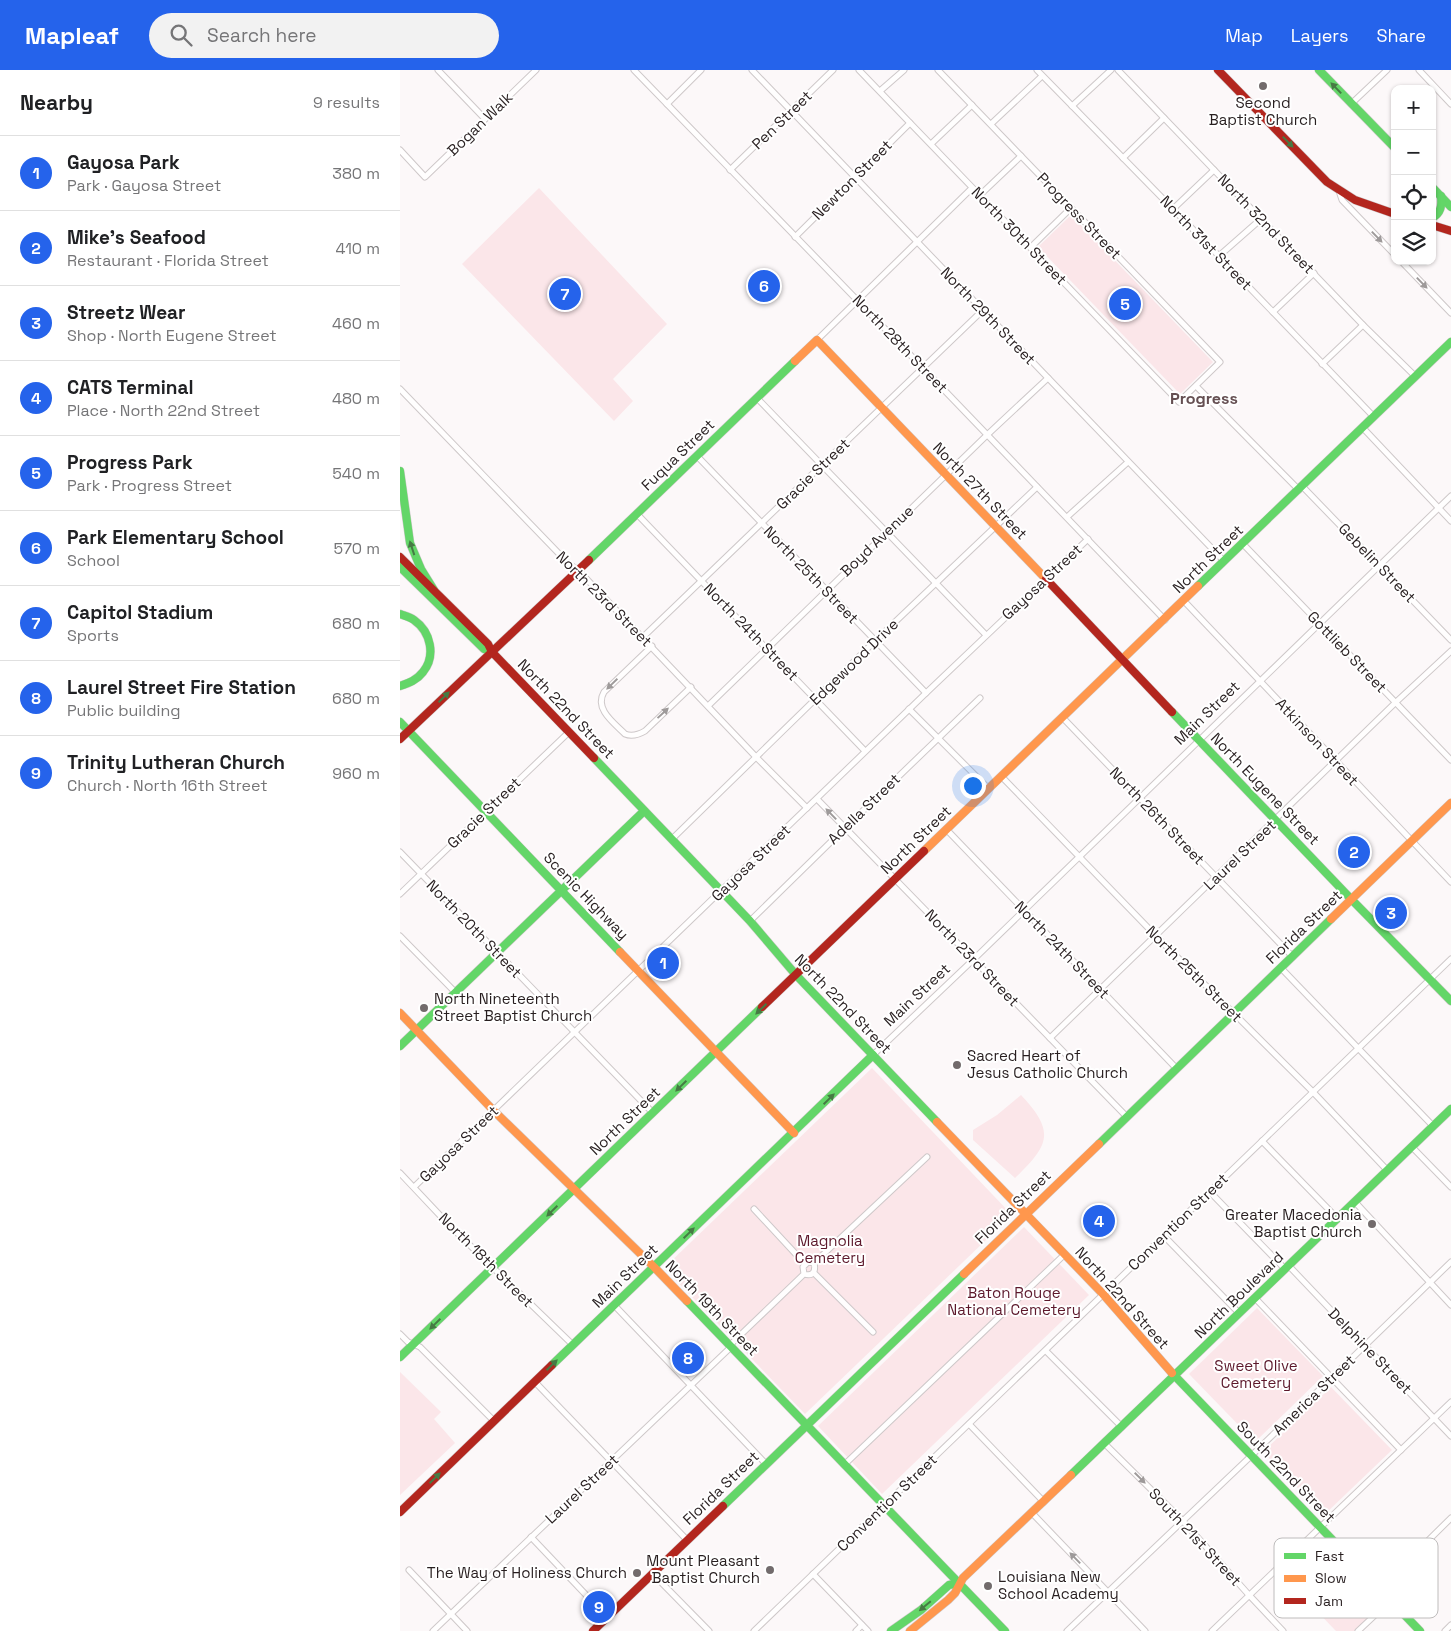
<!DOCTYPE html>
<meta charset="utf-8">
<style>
body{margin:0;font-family:"Space Grotesk",sans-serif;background:#f2f2f2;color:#202124}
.controls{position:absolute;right:15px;top:15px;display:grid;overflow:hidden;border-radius:10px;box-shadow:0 1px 4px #0004}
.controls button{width:45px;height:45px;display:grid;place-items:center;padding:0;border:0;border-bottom:1px solid #e0e0e0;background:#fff;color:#202124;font:25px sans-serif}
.you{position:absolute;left:572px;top:715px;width:18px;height:18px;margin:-12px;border:4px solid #fff;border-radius:50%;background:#1a73e8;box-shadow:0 0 0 8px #1a73e833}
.badge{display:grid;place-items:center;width:32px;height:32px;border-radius:50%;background:#2563eb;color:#fff;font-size:16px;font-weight:700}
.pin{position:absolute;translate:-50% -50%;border:2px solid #fff;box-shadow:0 1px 5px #0006}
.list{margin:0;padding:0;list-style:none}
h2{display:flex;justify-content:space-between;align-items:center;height:65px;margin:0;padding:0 20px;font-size:21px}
h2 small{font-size:16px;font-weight:400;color:#757577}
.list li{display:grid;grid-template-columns:32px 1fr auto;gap:15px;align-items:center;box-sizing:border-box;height:75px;padding:0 20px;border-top:1px solid #e0e0e0}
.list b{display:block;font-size:19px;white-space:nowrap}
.list p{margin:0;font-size:16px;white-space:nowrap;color:#757577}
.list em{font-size:16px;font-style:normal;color:#757577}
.icon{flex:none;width:28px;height:28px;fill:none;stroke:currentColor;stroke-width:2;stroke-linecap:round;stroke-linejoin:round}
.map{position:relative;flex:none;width:1051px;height:1561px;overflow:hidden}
header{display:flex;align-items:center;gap:30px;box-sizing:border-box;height:70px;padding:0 25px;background:#2563eb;color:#fff}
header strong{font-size:24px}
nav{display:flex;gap:28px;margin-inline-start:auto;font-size:18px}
.search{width:350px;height:45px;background:#f2f2f2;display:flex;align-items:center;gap:12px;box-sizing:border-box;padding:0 18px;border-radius:28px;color:#757577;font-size:19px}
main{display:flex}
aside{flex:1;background:#fff}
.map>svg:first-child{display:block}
.green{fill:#fbe6e9}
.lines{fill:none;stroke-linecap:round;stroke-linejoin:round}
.street-casing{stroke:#cec8c9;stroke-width:7}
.fast-casing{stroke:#cec8c9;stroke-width:9}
.slow-casing{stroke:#cec8c9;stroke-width:9}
.jam-casing{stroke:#cec8c9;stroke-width:9}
.street{stroke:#fffefe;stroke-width:5}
.fast{stroke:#63d668;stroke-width:8}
.slow{stroke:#ff974d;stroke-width:8}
.jam{stroke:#b3261e;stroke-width:8}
.oneway{fill:#467a44}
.oneway2{fill:#9e9a9a}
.poi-dot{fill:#726b6c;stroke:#fff;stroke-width:2}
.labels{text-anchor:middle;stroke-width:4;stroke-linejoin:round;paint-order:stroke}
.poi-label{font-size:15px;fill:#281f20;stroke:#fff;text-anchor:start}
.street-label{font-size:15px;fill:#281f20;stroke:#fff}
.park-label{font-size:15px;fill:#5c182b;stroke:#fff}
.neighbourhood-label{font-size:16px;font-weight:bold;fill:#654f52;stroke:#fff}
.key{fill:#fff;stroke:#bebcbc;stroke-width:1}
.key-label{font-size:14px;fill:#281f20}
</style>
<header>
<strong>Mapleaf</strong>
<div class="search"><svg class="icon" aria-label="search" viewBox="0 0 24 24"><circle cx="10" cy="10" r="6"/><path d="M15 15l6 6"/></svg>Search here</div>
<nav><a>Map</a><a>Layers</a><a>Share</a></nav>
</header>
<main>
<aside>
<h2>Nearby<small>9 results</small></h2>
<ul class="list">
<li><span class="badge">1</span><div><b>Gayosa Park</b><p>Park · Gayosa Street</p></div><em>380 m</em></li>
<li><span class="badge">2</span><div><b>Mike's Seafood</b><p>Restaurant · Florida Street</p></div><em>410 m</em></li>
<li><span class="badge">3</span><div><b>Streetz Wear</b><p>Shop · North Eugene Street</p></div><em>460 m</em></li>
<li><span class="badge">4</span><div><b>CATS Terminal</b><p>Place · North 22nd Street</p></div><em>480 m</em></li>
<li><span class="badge">5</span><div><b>Progress Park</b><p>Park · Progress Street</p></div><em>540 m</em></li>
<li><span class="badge">6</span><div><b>Park Elementary School</b><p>School</p></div><em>570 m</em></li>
<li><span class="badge">7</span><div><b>Capitol Stadium</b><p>Sports</p></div><em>680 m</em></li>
<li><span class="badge">8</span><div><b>Laurel Street Fire Station</b><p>Public building</p></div><em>680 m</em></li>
<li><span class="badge">9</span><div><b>Trinity Lutheran Church</b><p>Church · North 16th Street</p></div><em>960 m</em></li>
</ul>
</aside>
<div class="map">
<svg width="1051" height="1561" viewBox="0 0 1051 1561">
<rect width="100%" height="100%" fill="#fcf8f9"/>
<g class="green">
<path d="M139,118L267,254L213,309L233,331L214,351L62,194Z"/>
<path d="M671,145L813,292L780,324L638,177Z"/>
<path d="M472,998L612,1145L405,1344L264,1198Z"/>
<path d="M621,1025C656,1062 649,1075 615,1108L573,1070V1060L597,1045Z"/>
<path d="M624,1157L689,1225L482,1424L418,1356Z"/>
<path d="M857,1238L923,1306L855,1372L789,1304Z"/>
<path d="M0,1302L41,1342L34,1349L55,1373L0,1425Z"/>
<path d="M931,1317L992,1380L924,1445L863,1382Z"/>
<path d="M956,1494L990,1531L958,1561H936L912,1536Z"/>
</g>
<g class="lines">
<g class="street-casing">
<g id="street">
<path d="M38,0L85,49"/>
<path d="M234,0L523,298L765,550"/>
<path d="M352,0L824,491"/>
<path d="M459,0L779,332L820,292L538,0"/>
<path d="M637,0L819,186L974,347"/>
<path d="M718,0L963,255L1015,306"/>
<path d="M1019,0L1051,34"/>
<path d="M480,21L504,0"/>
<path d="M267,34L301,0"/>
<path d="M951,34L987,0"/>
<path d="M672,36L711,0"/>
<path d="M591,54L642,6"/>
<path d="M531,74L572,35"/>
<path d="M0,80L25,107L136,0"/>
<path d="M723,88L764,48"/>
<path d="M330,100L433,0"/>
<path d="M939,121L942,130L995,185"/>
<path d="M580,125L621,86"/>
<path d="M773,139L814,100"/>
<path d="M395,167L510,53"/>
<path d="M631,177L671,138"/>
<path d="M819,186L861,149"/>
<path d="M1001,191L1051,243"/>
<path d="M873,242L914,203"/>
<path d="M417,270L572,118"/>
<path d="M922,294L963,255"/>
<path d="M796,316L899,420"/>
<path d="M0,319L168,493L178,500L356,687L407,738"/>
<path d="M357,328L586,565"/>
<path d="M963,358L1051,451"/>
<path d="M297,386L526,623"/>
<path d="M902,416L1051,570"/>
<path d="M237,444L465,681"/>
<path d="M667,447L728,392"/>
<path d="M843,474L1051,690"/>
<path d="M784,531L1051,812"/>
<path d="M243,567L583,240"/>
<path d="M252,576L204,622C194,639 214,653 225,664C232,667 238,665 245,661L291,617"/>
<path d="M308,636L587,365L648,308"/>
<path d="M509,639L589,719"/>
<path d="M663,648L893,887"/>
<path d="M602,707L756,866L913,1022L987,1100"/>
<path d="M417,729L727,1047"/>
<path d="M547,760L777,999"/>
<path d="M272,769L475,571L637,417"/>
<path d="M0,782L253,1043"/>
<path d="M0,824L169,662"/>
<path d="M350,851L445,758L580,628"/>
<path d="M0,866L56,923"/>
<path d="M881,898L1033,1056"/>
<path d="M650,968L995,633L1051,581"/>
<path d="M473,985L574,889L1051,426"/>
<path d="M862,1071L938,1149"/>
<path d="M1012,1077L1051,1117"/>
<path d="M0,1103L50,1156L173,1275"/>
<path d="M14,1117L526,623L688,469"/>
<path d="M810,1122L885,1199"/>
<path d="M955,1132L1051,1235"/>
<path d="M354,1139L405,1194"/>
<path d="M764,1166L839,1243"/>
<path d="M414,1193L527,1087"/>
<path d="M889,1196L1051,1366"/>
<path d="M414,1203L473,1262"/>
<path d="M855,1228L1001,1380"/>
<path d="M215,1236L366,1394"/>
<path d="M0,1264L8,1272L20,1277L94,1351"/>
<path d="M330,1275L404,1204C413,1207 416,1201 414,1193L408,1192L403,1197L404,1204"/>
<path d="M646,1281L722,1357"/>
<path d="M135,1312L287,1470"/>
<path d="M569,1354L644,1432"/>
<path d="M705,1374L783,1451L849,1525L883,1561"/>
<path d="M444,1395L665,1184"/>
<path d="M633,1444L745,1561"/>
<path d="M131,1467L207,1547"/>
<path d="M9,1500L67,1561"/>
<path d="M252,1503L309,1561"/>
<path d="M413,1504L468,1561"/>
<path d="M979,1519L1051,1448"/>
<path d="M33,1561L331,1277"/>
<path d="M354,1561L1051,889"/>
<path d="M456,1561L462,1555"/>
<path d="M667,1561L851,1386L1051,1192"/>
<path d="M812,1561L1051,1332"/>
<path d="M958,1561L990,1531"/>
<path d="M1045,1561L1051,1555"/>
</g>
</g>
<g class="fast-casing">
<g id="fast">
<path d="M919,0L995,78"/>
<path d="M1032,117L1051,137"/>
<path d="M1032,148C1041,143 1042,136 1041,126"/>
<path d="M0,401L10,473L21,499L34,520"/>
<path d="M189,490L395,291"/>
<path d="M0,497L84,579L92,582"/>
<path d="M798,516L1051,272"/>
<path d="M0,544C5,546 10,547 14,550C31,562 36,586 23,602C17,610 9,613 0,616"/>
<path d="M772,642L952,830L1051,931"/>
<path d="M0,652L220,882"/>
<path d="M194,688L350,851L396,905L537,1052"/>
<path d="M0,976L244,741"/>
<path d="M699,1074L931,849"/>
<path d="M287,1231L605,1561"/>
<path d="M0,1287L362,937"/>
<path d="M152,1295L473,985"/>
<path d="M772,1303L1020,1561"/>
<path d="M671,1405L1051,1039"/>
<path d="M323,1436L564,1204"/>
<path d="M491,1561L521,1540L549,1515L559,1513"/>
</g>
</g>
<g class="slow-casing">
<g id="slow">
<path d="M395,291L417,270L646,509"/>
<path d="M524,781L798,516"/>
<path d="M931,849L1051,733"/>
<path d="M220,882L394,1063"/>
<path d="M0,943L94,1041L254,1197L287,1231"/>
<path d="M537,1052L703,1224L772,1303"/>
<path d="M564,1204L699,1074"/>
<path d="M510,1561L548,1530L555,1523L563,1508L671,1405"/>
</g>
</g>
<g class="jam-casing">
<g id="jam">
<path d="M818,0L927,112L955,130L995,144"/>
<path d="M1032,155L1051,161"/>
<path d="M0,487L88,574L92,582L194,688"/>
<path d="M646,509L772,642"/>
<path d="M0,669L189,490"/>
<path d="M362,937L524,781"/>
<path d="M0,1442L152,1295"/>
<path d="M193,1561L323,1436"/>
</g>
</g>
<use href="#street" class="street"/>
<use href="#fast" class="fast"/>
<use href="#slow" class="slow"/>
<use href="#jam" class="jam"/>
</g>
<defs><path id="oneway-solid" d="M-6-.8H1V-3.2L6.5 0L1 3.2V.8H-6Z" transform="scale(1.25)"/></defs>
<g class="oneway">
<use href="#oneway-solid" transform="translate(936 18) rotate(-134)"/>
<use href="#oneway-solid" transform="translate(888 72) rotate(46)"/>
<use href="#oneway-solid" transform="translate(12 478) rotate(-108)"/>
<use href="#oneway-solid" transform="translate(44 627) rotate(-44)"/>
<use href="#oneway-solid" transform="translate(361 939) rotate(136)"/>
<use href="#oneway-solid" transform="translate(281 1016) rotate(136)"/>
<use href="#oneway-solid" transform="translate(429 1029) rotate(-44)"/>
<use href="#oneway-solid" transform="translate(152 1141) rotate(136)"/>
<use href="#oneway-solid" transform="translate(289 1163) rotate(-44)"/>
<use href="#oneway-solid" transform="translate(35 1254) rotate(136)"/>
<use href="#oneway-solid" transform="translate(152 1295) rotate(-44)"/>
<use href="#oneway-solid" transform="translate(35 1408) rotate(-44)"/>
<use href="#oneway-solid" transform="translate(525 1536) rotate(140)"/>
</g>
<g class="oneway2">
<use href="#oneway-solid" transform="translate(977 167) rotate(46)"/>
<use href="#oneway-solid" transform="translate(1022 213) rotate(46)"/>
<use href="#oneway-solid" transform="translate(212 614) rotate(136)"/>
<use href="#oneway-solid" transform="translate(263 643) rotate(-43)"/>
<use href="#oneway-solid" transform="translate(431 744) rotate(-134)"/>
<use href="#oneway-solid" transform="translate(740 1408) rotate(45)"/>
<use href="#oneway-solid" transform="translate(675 1488) rotate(-134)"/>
</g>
<g class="poi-dot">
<circle cx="863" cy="16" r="5"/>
<circle cx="24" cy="938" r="5"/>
<circle cx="557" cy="995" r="5"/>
<circle cx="972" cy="1154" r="5"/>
<circle cx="370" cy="1500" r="5"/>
<circle cx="237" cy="1503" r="5"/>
<circle cx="588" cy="1516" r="5"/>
</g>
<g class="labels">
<g class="poi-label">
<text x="863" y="38" text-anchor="middle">Second<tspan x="863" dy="17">Baptist Church</tspan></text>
<text x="34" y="934">North Nineteenth<tspan x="34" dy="17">Street Baptist Church</tspan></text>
<text x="567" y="991">Sacred Heart of<tspan x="567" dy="17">Jesus Catholic Church</tspan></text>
<text x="962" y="1150" text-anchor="end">Greater Macedonia<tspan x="962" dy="17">Baptist Church</tspan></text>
<text x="360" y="1496" text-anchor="end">Mount Pleasant<tspan x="360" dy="17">Baptist Church</tspan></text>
<text x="227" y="1508" text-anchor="end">The Way of Holiness Church</text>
<text x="598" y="1512">Louisiana New<tspan x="598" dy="17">School Academy</tspan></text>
</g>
<g class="street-label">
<text transform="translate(382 50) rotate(-44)" y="5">Pen Street</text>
<text transform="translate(80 54) rotate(-44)" y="5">Bogan Walk</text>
<text transform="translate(452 110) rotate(-45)" y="5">Newton Street</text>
<text transform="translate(679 146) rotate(46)" y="5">Progress Street</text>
<text transform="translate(866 154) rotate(46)" y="5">North 32nd Street</text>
<text transform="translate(619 166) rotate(46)" y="5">North 30th Street</text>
<text transform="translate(806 173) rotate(46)" y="5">North 31st Street</text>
<text transform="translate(588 246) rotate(46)" y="5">North 29th Street</text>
<text transform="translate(500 274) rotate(46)" y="5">North 28th Street</text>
<text transform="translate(278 385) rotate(-44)" y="5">Fuqua Street</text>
<text transform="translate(413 404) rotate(-44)" y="5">Gracie Street</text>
<text transform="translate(580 421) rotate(46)" y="5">North 27th Street</text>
<text transform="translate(477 471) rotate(-44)" y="5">Boyd Avenue</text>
<text transform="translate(808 489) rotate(-44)" y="5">North Street</text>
<text transform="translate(977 493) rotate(46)" y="5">Gebelin Street</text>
<text transform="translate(411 505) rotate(46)" y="5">North 25th Street</text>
<text transform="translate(642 512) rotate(-43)" y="5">Gayosa Street</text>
<text transform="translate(204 529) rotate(45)" y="5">North 23rd Street</text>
<text transform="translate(351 562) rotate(46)" y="5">North 24th Street</text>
<text transform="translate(947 582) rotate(46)" y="5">Gottlieb Street</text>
<text transform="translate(454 592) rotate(-44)" y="5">Edgewood Drive</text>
<text transform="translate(166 639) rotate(46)" y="5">North 22nd Street</text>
<text transform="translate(807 643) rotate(-44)" y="5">Main Street</text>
<text transform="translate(917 672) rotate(47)" y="5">Atkinson Street</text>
<text transform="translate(865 719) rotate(46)" y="5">North Eugene Street</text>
<text transform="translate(464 739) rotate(-44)" y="5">Adella Street</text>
<text transform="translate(84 743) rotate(-44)" y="5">Gracie Street</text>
<text transform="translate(757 746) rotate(46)" y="5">North 26th Street</text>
<text transform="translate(516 770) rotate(-44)" y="5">North Street</text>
<text transform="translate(840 785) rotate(-44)" y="5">Laurel Street</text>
<text transform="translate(351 793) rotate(-44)" y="5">Gayosa Street</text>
<text transform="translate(186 826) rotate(46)" y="5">Scenic Highway</text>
<text transform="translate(904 857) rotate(-44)" y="5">Florida Street</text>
<text transform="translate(74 859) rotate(46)" y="5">North 20th Street</text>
<text transform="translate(662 880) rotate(46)" y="5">North 24th Street</text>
<text transform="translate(572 888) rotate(46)" y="5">North 23rd Street</text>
<text transform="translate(794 904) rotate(45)" y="5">North 25th Street</text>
<text transform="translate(517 925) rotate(-43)" y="5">Main Street</text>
<text transform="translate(443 934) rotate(46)" y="5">North 22nd Street</text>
<text transform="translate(225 1051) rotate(-44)" y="5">North Street</text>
<text transform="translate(59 1074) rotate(-44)" y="5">Gayosa Street</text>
<text transform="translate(613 1137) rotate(-44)" y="5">Florida Street</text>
<text transform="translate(778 1152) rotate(-44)" y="5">Convention Street</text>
<text transform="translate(86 1190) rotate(45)" y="5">North 18th Street</text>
<text transform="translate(225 1206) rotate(-44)" y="5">Main Street</text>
<text transform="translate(839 1225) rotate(-44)" y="5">North Boulevard</text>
<text transform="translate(722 1228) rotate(48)" y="5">North 22nd Street</text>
<text transform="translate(312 1238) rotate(46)" y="5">North 19th Street</text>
<text transform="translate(970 1281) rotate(46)" y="5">Delphine Street</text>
<text transform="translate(914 1325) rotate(-44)" y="5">America Street</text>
<text transform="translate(886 1402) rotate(46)" y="5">South 22nd Street</text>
<text transform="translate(321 1418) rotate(-44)" y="5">Florida Street</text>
<text transform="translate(182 1419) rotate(-43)" y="5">Laurel Street</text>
<text transform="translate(487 1433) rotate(-44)" y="5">Convention Street</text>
<text transform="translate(795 1467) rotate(47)" y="5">South 21st Street</text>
</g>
<g class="park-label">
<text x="430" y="1176">Magnolia<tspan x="430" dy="17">Cemetery</tspan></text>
<text x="614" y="1228">Baton Rouge<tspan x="614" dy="17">National Cemetery</tspan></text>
<text x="856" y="1301">Sweet Olive<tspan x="856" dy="17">Cemetery</tspan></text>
</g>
<g class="neighbourhood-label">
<text x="804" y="334">Progress</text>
</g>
</g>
<rect x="874" y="1468" width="164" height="80" rx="8" class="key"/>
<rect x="884" y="1483" width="22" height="6" fill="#63d668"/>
<rect x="884" y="1505" width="22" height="7" fill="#ff974d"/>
<rect x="884" y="1528" width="22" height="6" fill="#b3261e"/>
<g class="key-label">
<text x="915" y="1491">Fast</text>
<text x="915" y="1513">Slow</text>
<text x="915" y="1536">Jam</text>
</g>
</svg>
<div class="controls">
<button>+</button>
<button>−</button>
<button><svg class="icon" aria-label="locate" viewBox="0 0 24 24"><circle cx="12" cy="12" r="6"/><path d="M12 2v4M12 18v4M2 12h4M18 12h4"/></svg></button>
<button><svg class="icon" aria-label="layers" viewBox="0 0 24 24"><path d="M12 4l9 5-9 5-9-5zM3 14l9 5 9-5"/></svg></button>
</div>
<div class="you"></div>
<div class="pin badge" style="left:263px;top:893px">1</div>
<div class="pin badge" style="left:954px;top:782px">2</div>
<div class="pin badge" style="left:991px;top:843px">3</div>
<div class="pin badge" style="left:699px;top:1151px">4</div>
<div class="pin badge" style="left:725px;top:234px">5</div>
<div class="pin badge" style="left:364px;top:216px">6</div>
<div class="pin badge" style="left:165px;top:224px">7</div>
<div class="pin badge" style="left:288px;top:1288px">8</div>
<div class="pin badge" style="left:199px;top:1537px">9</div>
</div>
</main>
